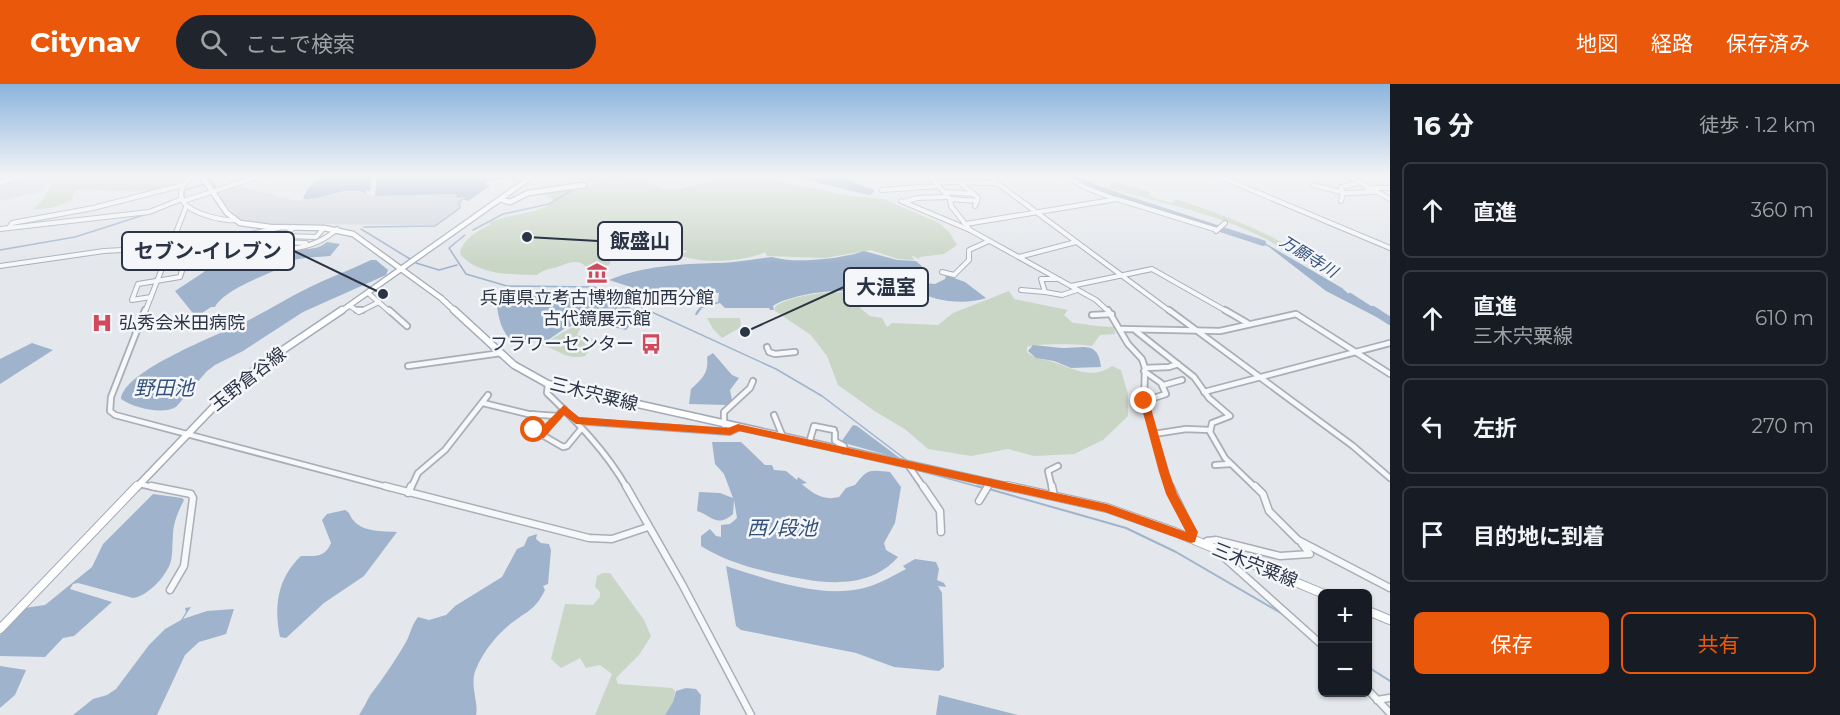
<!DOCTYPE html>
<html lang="ja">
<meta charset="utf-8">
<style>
body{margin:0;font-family:Montserrat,"Noto Sans JP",sans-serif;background:#20242c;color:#f1f3f6}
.controls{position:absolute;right:18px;bottom:18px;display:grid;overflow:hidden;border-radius:9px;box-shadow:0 2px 4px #0004}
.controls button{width:54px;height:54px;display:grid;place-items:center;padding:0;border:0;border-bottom:2px solid #363941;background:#171b24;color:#f1f3f6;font:30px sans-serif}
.stop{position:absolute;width:18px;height:18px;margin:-14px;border:4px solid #ea580c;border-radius:50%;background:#fff}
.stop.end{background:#ea580c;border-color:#fff;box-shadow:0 2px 6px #0008}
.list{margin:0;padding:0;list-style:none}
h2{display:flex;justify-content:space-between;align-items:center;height:78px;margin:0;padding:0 24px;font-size:26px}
h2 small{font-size:20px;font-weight:400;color:#9ea1a6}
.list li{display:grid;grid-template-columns:39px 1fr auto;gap:18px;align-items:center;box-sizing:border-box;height:96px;margin:0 12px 12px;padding:0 12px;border:2px solid #363941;border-radius:9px}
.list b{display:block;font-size:22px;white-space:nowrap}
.list p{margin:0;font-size:20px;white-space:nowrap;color:#9ea1a6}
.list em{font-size:20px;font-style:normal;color:#9ea1a6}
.actions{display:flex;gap:12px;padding:18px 24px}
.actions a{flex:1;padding:14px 0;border:2px solid #ea580c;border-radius:9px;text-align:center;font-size:21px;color:#ea580c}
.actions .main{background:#ea580c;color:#fff}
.icon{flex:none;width:33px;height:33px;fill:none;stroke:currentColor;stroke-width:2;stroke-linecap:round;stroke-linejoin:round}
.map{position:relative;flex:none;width:1390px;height:631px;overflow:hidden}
header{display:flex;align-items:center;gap:36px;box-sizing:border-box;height:84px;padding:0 30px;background:#ea580c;color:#fff}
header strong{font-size:28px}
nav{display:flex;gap:33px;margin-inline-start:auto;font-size:21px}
.search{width:420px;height:54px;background:#20242c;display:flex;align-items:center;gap:15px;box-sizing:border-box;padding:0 21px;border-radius:33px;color:#9ea1a6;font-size:22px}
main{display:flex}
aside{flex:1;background:#171b24}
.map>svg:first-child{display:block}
.built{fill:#d2d6de}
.green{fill:#c9d6c5}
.water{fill:#9fb4cc}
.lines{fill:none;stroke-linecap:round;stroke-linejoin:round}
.stream-far1{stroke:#9fb4cc;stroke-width:1.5}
.stream{stroke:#9fb4cc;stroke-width:2}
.river-far1{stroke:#9fb4cc;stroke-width:6}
.river{stroke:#9fb4cc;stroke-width:8}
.minor-far2-casing{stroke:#a9aeb7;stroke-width:6}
.minor-far1-casing{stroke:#a9aeb7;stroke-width:8}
.minor-casing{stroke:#a9aeb7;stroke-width:9}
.major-far2-casing{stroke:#a3abb8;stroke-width:7}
.major-far1-casing{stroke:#a3abb8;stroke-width:9}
.major-casing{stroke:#a3abb8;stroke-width:10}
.minor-far2{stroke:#f7f8fa;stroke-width:4}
.minor-far1{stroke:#f7f8fa;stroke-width:4.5}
.minor{stroke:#f7f8fa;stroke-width:6}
.major-far2{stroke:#fff;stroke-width:4.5}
.major-far1{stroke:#fff;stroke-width:6}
.major{stroke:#fff;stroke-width:8}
.route{fill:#ea580c}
.labels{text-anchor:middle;stroke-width:5;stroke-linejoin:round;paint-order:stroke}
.far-water-label{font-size:16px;font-style:italic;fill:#34527a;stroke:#f4f6f9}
.poi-label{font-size:18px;fill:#2b3445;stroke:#f4f6f9}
.street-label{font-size:18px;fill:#2b3445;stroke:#f4f6f9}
.water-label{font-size:20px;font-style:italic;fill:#34527a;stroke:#f4f6f9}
.leader{fill:none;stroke:#2b3445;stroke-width:2}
.callout-dot{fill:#2b3445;stroke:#f4f6f9;stroke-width:2}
.callout{fill:#f4f6f9;stroke:#2b3445;stroke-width:2}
.callout-label{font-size:20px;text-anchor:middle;font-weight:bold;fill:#2b3445}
</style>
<header>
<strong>Citynav</strong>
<div class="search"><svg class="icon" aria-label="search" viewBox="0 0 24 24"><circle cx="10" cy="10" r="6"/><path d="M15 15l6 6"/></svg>ここで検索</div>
<nav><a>地図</a><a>経路</a><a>保存済み</a></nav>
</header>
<main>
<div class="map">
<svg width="1390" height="631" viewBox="0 0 1390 631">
<rect width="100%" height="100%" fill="#e4e7ec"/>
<g class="built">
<path d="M29,91H65L48,100L44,107L0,117V100Z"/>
<path d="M238,102L297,117L354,106L375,112L457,110L456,114L460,116L458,125L435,141L259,140L239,135L216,109Z"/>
</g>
<g class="green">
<path d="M68,91H182C170,117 103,104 79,105L74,108L72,116C60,122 47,126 33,125C51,113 43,100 68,91Z"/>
<path d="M610,92L641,95L665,106L680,105L722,94H762L852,112L883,115L939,139L949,148L957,161L944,170L920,173L919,175L911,171L914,176L898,175L871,166L825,174L767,172L765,168C744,178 701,180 679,171L688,167L634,159L615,165L609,181L589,187C582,174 570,178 560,182C550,186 548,183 537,191C511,190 479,192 460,170C461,156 480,145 491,141L489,139C509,129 538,131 555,117L541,108L586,103Z"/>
<path d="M1119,98L1150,108L1151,113L1172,119L1176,115C1220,129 1272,150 1311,175C1297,180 1278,161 1266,155C1218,130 1162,119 1110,104V99Z"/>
<path d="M1009,207L1014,215L1068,226L1064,231L1073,239C1087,240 1099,243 1114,243L1115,250L1100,251L1092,262C1083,260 1035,259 1027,263V268C1036,276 1042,274 1053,278C1074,285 1091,296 1112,282L1121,286L1128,310V332L1103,356L1074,370L1034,372L1008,365L971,372L928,365L906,346L873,326L838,301L827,272L811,251L775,227V223C786,212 833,206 849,209C854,210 858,213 862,216L863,220L860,224L870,232L882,234L887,243L892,239L938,241L953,229Z"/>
<path d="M707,234H740L741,243L722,254L713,245Z"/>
<path d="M582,241L577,251L596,256L585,272C562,277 558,262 538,262C554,256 564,244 582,241Z"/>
<path d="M603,489H610L644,536L651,552L639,571L616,594L618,600L672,604L675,607L673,618L665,631H595L612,590L600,581L586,584L580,574L561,584L551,575L565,520L593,521L600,513V508L595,503L597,492Z"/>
</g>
<g class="water">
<path d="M332,91H372L370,107H366V110C349,99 322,117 303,115C308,100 317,94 332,91Z"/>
<path d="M377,91H529L487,98L486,100L490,102L468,117L462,115L466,113L457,114L456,110L375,112Z"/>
<path d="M790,92L846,91L852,98L875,106L872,110L869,111Z"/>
<path d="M1258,155L1342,204L1360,220L1390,236V240L1326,207L1269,163L1255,156Z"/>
<path d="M327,158L340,160L330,172C315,174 287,172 279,185C262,192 223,207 215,223H211L196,233L175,207L204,188L206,184L205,169L229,160L235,161L236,163L222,180L255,187C269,181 283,170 299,166C309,164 318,166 327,158Z"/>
<path d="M864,167L897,176L916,177L927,187L905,203L893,220L869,222C862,218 860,211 851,208C833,204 786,212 773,222L774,226H770L769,224H725L720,219L702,224L697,231H695C699,220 708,220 718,218L719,209L686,205L646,208L609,196C643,182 680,180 716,179C734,179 753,175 772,173C795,180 841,175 864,167Z"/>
<path d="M371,176H376L388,186L386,191L303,228L243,267L215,281L207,287L176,323C162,331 134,324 121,315C123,287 218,251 243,239C265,228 286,215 308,204C328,194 350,186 371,176Z"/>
<path d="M946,191L965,198L986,214C966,221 933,218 916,206L924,199L935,200L945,195Z"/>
<path d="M501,209L580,212L600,209L641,229L626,246L608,242L582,240L567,243L548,256L515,260C500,248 498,232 496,214Z"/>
<path d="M32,259L53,266L0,300V275Z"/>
<path d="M1033,261C1043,262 1052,263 1062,264C1081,265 1098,255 1101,283L1071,284L1054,277L1036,274L1028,267Z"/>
<path d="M713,269L732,291L739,294L730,306L732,316L727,321L689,320L691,305C702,295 709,289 707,273Z"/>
<path d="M853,341L857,342L901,375L841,358Z"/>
<path d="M712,358H741L765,381H772L774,386L786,387L797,396L798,393L807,399L802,400C813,410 824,417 839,413L846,404L855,401C868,384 870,386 890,388L901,403L895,439L884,459L886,466L898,473C867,508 818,499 778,490C750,484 725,477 701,462V452L710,445L716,452L721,453V441L730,440L737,434L734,416L733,430C717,444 712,432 697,427L699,408L720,409L733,414L724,390L715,380Z"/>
<path d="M153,410L182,414L184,416C178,428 173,439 173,452C172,460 173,473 170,480C165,493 148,512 133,514L78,499L73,500L70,505L112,518L74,552L63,554L45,573L0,572V551L24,524L45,521L92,483L103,460Z"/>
<path d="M345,426C351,429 349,432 354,437C363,448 383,447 397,448L364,492L324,519L286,554L280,553C274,522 277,495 301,472C315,472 325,474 331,459L322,436L327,430Z"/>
<path d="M537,450L536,455L541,459L549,460L551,466L548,500L543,502L545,506C535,527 525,528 509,541C495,553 483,568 476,585C469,601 479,618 476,631H355H359C364,624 367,616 371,610C384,593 395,577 406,558C411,549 411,542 418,533L429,536L446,531L455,522L502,493L517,465L524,462L528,453Z"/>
<path d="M915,475L936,478L939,485L937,496L944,499L946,503L938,502L942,509L944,583L939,587L894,583L856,569L741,546L736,542L726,482C770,496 831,519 876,500C886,496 896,490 906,485L903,482Z"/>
<path d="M191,523L183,535L207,527L234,525L226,550L199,558L185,571L157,631H73L93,615L107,611L116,605L149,561L165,545L181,536L186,528L185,524Z"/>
<path d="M0,582L26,586L15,611L0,624Z"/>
<path d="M686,604L696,605L701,611L700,631H665L673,618L676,607Z"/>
<path d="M939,611L1018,631H936Z"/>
</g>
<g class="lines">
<g class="stream-far1">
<path d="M207,91L217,105"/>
<path d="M585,99L597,91"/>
<path d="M184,115V106L206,100"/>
<path d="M364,143L435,142L460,124L459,119L462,115"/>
<path d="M361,145L410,175"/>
<path d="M473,146L503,130L549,120L576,104"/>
<path d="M465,151L449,164L466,190L507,202L594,203L619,213L776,285L822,312L909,378"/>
<path d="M0,166L75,153L147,130"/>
<path d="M416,179L439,186L457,181"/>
<path d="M913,385L983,404"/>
</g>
<g class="stream">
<path d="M977,402L984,404"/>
<path d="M989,405L1126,444L1176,468L1286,532"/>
<path d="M1317,553L1322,556"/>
<path d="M1368,583L1390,597"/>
</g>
<g class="river-far1">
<path d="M1073,91L1089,101L1122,113L1263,159"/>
<path d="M1350,212L1375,228"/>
</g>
<path class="river" d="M1373,226L1390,237"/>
<g class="minor-far2-casing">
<g id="minor-far2">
<path d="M192,91C187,97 180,104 181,112C183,128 223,138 236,136"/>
<path d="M929,91L950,115L951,122L970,146L1096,216L1109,228"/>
<path d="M991,91L997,99L1171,228"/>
<path d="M1064,91L1084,103L1115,115"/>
<path d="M1216,91L1390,164"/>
<path d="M1347,91L1390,115"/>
<path d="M936,98L997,99"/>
<path d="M0,99L23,91"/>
<path d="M962,100L978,114L975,122"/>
<path d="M1313,101L1345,109L1374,108"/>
<path d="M1367,104H1390"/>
<path d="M882,106L939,102"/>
<path d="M944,108L974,110"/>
<path d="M1342,108L1341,103L1358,99"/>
<path d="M950,115L977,117"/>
<path d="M183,117L264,91"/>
<path d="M901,117L970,146"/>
<path d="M1341,117L1343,109"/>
<path d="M904,118L917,114L948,113"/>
<path d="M966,140L1117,115L1217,146"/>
<path d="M9,144L12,139L93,124L183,101"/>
<path d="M0,145L149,128L182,115"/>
<path d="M1216,147L1225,139"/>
<path d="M285,152L316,153L324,144"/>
<path d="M279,158L306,159"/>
<path d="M263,172L234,170L240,164C275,166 310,170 337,145"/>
<path d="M1019,173L1076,158"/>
<path d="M258,178L294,143"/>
<path d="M0,182L104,167L195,162L278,144"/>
<path d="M942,188L954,191L969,176V166L989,157"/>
<path d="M1071,202L1152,185L1228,228"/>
<path d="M1021,206L1045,208L1041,195H1056"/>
<path d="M1045,208L1062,211L1077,206"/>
<path d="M368,209L390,228"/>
<path d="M151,213L132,216L138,200L180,193L190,162"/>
<path d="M350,222L359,228"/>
<path d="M145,228L186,123"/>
<path d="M359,228L379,218"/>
</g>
</g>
<g class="minor-far1-casing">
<g id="minor-far1">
<path d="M145,226L111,313L110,327L115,331L391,404"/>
<path d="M357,226H362"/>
<path d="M389,226L407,242"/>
<path d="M1108,226L1128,260L1142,275L1145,284L1144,318L1170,404"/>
<path d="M1169,226L1353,362L1390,394"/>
<path d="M1225,226L1249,240"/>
<path d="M1092,231L1112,230"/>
<path d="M1121,245L1220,247L1296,230L1390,290"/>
<path d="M1136,247L1194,293L1209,314L1230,332L1212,339L1210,348L1225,374L1256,404"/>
<path d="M767,263L769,268L775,270L795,268"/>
<path d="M408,282L501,269"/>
<path d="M1145,284L1169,283L1178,280"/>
<path d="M1144,287L1161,299L1166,310L1144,317"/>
<path d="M548,300L547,309C577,338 606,367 627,404"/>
<path d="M1164,301L1182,296"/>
<path d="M1204,308L1390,259"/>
<path d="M483,319L528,330L558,332"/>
<path d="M533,330L537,348L563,363L567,362L581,345"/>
<path d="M774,331L783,353"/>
<path d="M576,337L730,348L738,344"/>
<path d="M724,341V328L750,304L753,297"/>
<path d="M835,349V357L844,362V367"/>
<path d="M1154,350L1186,345L1210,346"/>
<path d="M541,351L564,325"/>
<path d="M809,359L814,342L834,346"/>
<path d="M908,381L924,404"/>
<path d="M1215,381L1230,380"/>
<path d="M139,400L158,404"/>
<path d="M411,404L418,389L445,366L488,311"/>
<path d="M987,404L990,398"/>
<path d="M1052,404L1048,387L1058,382"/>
</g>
</g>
<g class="minor-casing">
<g id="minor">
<path d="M151,402L191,410L193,414L184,482L170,506"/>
<path d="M385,402L589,454L612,455L648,443"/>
<path d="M626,402L682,500L751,631"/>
<path d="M923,402L940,427L941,448"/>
<path d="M1052,402L1054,412"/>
<path d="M1170,402L1192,448L1191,454"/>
<path d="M1255,402L1263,410L1269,427L1298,456L1390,504"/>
<path d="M408,409L411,402"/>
<path d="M979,417L988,402"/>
<path d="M1204,460L1207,457L1216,456L1280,472L1310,470L1302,460"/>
<path d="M1218,468L1322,561"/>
<path d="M1368,606L1390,629"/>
<path d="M1377,616L1389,614"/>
</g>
</g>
<g class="major-far2-casing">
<g id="major-far2">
<path d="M201,91L227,129L240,139L270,143L324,144L353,150L441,214L456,228"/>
<path d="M503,116L510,118L528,109L584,101"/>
<path d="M340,228L534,91"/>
</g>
</g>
<g class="major-far1-casing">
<g id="major-far1">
<path d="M454,226L514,281L548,300L1014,404"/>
<path d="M136,404L230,306L262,280L342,226"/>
</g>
</g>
<g class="major-casing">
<g id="major">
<path d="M1007,402L1107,424L1175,448L1324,510"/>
<path d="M1368,527L1390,536"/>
<path d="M0,545L137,402"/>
</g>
</g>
<use href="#minor-far2" class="minor-far2"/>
<use href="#minor-far1" class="minor-far1"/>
<use href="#minor" class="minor"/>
<use href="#major-far2" class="major-far2"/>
<use href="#major-far1" class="major-far1"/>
<use href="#major" class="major"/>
</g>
<linearGradient id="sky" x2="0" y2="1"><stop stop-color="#8bb4dd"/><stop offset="0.51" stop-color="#f3f4f6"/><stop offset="1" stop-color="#f3f4f6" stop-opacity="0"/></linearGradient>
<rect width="1390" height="180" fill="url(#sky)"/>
<path class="route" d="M1144,314L1149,317L1169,388L1177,410L1198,448L1195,458L1191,459L1105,428L739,347L730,351L576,340L564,331L544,354H537L529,346L534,343L540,345L564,321L579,333L728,344L738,340L1107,420L1186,448L1166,410L1159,388L1140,317Z"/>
<defs>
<g id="museum-bare" transform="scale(1.62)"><path d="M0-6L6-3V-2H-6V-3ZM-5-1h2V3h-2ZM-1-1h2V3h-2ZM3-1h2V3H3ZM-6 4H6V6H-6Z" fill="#d1495b" stroke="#f4f6f9" stroke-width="2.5" paint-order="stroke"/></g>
<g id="hospital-bare" transform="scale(1.62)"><path d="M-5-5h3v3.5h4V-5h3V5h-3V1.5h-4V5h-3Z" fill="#d1495b" stroke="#f4f6f9" stroke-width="2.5" paint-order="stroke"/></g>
<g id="bus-bare" transform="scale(1.62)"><path d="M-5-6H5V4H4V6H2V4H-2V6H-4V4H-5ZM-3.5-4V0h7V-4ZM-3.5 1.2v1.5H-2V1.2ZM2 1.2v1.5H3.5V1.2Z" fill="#d1495b" stroke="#f4f6f9" stroke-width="2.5" paint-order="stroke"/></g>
</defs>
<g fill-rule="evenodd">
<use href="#museum-bare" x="597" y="189"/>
<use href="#hospital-bare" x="102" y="239"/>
<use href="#bus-bare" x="651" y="260"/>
</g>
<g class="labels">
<g class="far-water-label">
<text transform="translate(1309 172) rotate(32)" y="6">万願寺川</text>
</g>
<g class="poi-label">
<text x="597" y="220">兵庫県立考古博物館加西分館<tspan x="597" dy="21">古代鏡展示館</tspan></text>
<text x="119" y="245" text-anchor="start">弘秀会米田病院</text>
<text x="634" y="266" text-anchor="end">フラワーセンター</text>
</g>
<g class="street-label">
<text transform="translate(248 295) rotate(-38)" y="6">玉野倉谷線</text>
<text transform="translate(594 310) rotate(14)" y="6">三木宍粟線</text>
<text transform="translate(1255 481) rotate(22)" y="6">三木宍粟線</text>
</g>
<g class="water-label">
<text x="164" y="311">野田池</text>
<text x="782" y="451">西ﾉ段池</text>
</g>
</g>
<path class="leader" d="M527 153L598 157M383 210L294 167M745 248L844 203"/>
<g class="callout-dot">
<circle cx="527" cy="153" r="6"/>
<circle cx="383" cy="210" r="6"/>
<circle cx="745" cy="248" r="6"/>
</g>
<g class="callout">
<rect x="598" y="138" width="84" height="38" rx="6"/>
<rect x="122" y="148" width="172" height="38" rx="6"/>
<rect x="844" y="184" width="84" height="38" rx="6"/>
</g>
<g class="callout-label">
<text x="640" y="164">飯盛山</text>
<text x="208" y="174">セブン-イレブン</text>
<text x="886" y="210">大温室</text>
</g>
</svg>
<div class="controls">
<button>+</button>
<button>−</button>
</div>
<div class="stop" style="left:534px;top:346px"></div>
<div class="stop end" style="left:1144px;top:317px"></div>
</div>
<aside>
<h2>16 分<small>徒歩 · 1.2 km</small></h2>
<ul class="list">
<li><svg class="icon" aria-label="ahead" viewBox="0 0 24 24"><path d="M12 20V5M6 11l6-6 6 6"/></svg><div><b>直進</b></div><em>360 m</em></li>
<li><svg class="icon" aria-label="ahead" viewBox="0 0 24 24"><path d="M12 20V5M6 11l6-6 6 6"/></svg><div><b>直進</b><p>三木宍粟線</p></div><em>610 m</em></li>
<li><svg class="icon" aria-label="left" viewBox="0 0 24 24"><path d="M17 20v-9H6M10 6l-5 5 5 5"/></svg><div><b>左折</b></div><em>270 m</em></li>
<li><svg class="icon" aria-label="arrive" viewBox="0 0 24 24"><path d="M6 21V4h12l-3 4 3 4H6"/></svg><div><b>目的地に到着</b></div></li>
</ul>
<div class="actions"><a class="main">保存</a><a>共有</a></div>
</aside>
</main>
